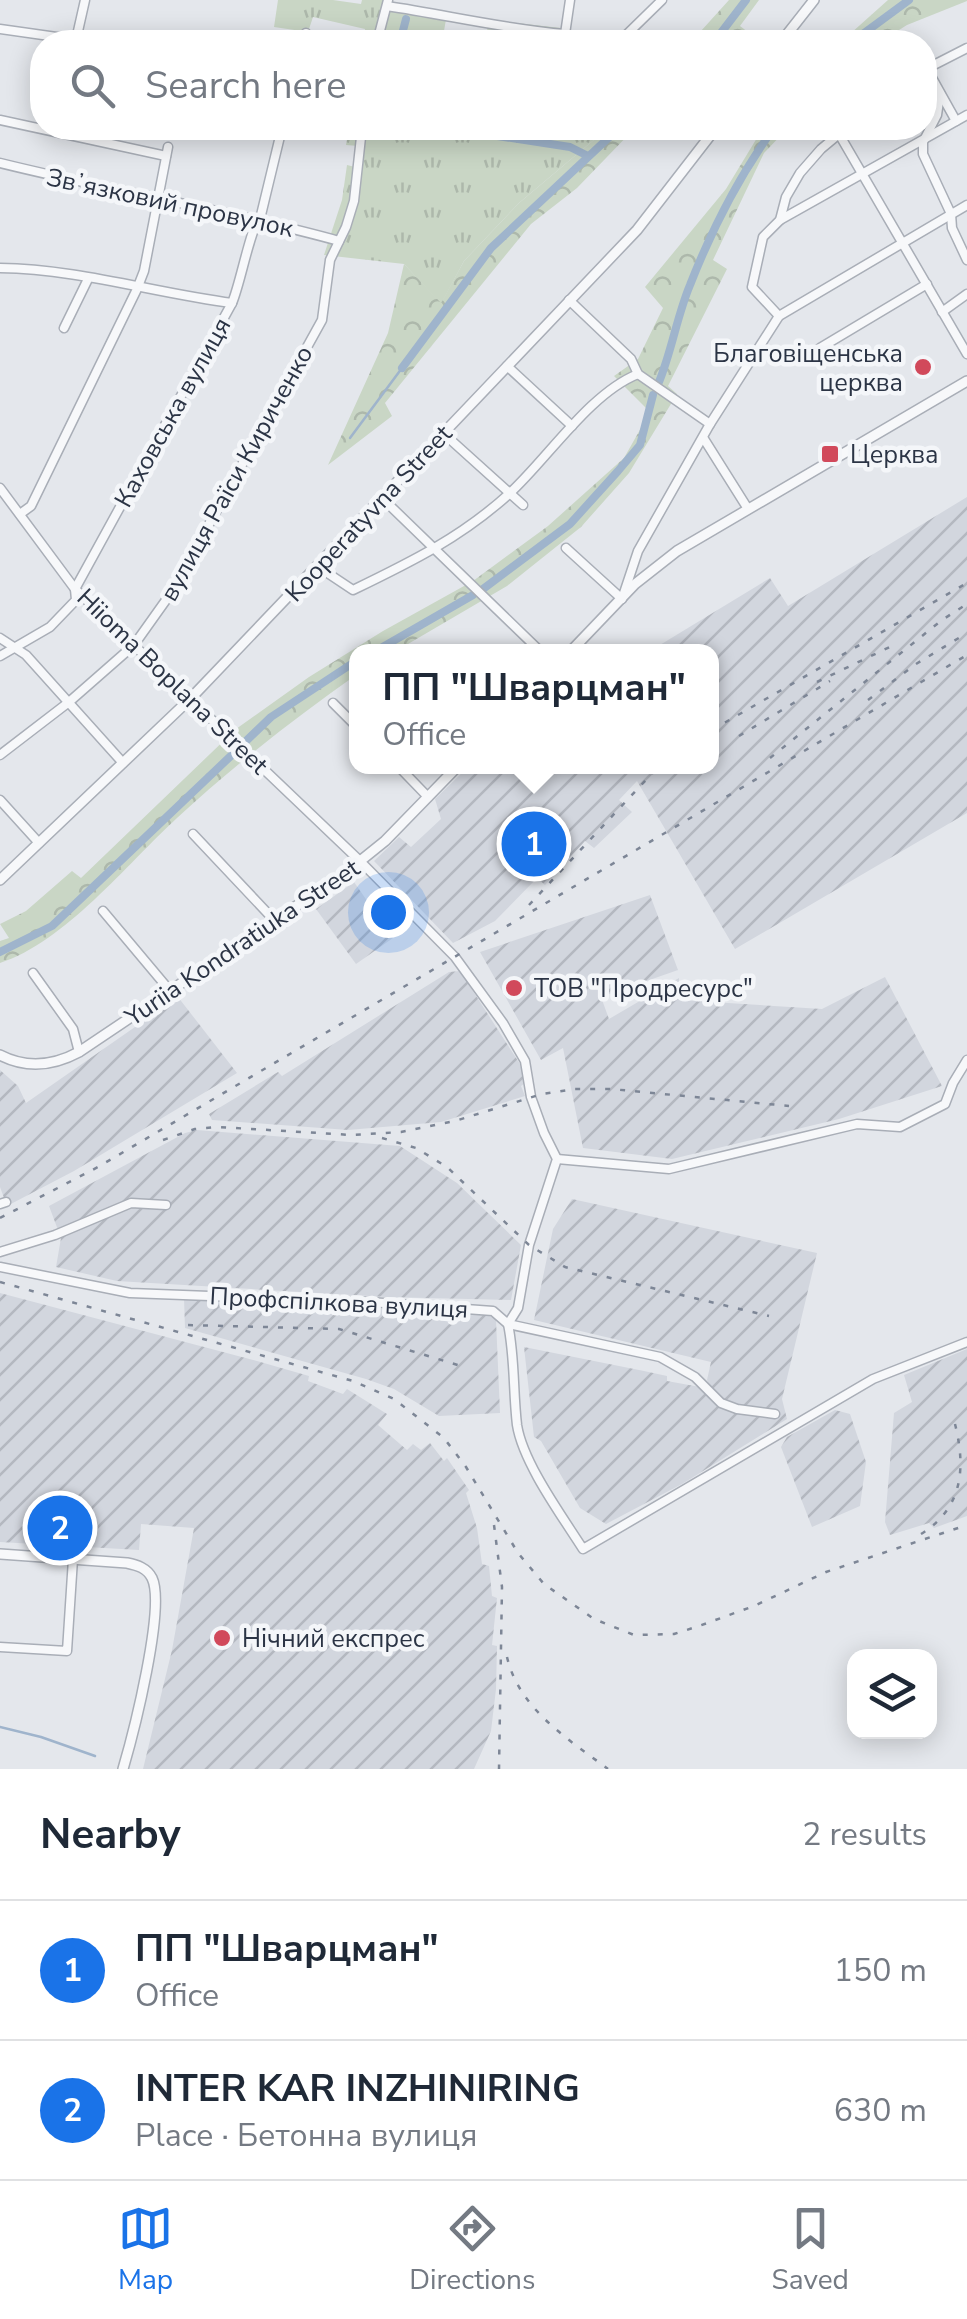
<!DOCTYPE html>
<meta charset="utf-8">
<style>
body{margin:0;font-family:"Nunito Sans",sans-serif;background:#f6f6f7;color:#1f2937}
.controls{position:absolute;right:30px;bottom:30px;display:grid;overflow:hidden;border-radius:20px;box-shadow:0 5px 25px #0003}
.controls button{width:90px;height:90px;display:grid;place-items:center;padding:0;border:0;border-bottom:2px solid #e0e1e3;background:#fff;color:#1f2937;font:50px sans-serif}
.you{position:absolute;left:388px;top:912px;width:35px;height:35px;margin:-25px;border:8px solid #fff;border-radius:50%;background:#1a73e8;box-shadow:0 0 0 15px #1a73e833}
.badge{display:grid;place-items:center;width:65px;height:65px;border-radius:50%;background:#1a73e8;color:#fff;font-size:32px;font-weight:700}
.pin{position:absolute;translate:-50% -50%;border:5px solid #fff;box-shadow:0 2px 10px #0006}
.popup{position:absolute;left:349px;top:644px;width:370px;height:130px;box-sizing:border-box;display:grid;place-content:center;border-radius:20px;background:#fff;filter:drop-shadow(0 2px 8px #0005);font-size:32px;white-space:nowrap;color:#747a83}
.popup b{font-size:38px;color:#1f2937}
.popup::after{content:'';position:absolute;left:50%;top:100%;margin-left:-20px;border:20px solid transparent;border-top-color:#fff}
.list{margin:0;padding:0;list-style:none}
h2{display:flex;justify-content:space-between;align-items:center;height:130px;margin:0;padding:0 40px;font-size:42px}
h2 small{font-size:32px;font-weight:400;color:#747a83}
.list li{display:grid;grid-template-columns:65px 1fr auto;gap:30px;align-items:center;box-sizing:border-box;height:140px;padding:0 40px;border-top:2px solid #e0e1e3}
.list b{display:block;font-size:38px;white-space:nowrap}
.list p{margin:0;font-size:32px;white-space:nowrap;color:#747a83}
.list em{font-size:32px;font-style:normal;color:#747a83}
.icon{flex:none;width:55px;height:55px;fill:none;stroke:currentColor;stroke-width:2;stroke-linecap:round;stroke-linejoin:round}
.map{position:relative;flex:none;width:967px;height:1769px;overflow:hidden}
.search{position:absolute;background:#fff;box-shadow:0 5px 25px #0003;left:30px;right:30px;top:30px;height:110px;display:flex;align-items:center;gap:25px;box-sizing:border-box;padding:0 35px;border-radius:40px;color:#747a83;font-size:38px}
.sheet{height:410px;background:#fff}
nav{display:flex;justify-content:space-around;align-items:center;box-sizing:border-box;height:140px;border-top:2px solid #e0e1e3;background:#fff;font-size:28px;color:#747a83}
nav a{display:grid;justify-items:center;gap:5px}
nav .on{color:#1a73e8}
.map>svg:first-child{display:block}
.industrial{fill:url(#industrial-furrows)}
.grass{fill:url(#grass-tufts)}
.forest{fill:url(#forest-crowns)}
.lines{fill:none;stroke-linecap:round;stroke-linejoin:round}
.stream{stroke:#9fb4cc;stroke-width:2.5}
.canal{stroke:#9fb4cc;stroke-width:8}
.minor-casing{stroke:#a9aeb7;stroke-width:11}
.tertiary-casing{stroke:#a9aeb7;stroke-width:12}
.minor{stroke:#f7f8fa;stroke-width:8}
.tertiary{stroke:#f7f8fa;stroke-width:9}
.rail{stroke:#7d8696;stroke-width:2.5;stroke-dasharray:5 10;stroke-linecap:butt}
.poi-dot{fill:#d1495b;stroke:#f4f6f9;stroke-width:4}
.labels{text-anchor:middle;stroke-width:9;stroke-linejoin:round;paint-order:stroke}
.street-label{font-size:25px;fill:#2b3445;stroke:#f4f6f9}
.poi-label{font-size:25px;fill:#2b3445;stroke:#f4f6f9;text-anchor:start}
</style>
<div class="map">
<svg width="967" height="1769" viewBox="0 0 967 1769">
<defs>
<pattern id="industrial-furrows" width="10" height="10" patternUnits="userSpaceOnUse" patternTransform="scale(2.5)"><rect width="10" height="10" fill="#d2d6de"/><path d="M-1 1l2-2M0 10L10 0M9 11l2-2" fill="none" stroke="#b4b8c0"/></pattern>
<pattern id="grass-tufts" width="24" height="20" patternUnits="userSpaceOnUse" patternTransform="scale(2.5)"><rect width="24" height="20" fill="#c9d6c5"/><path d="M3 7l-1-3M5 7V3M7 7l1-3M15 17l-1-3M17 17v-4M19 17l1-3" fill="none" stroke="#adb8ab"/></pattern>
<pattern id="forest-crowns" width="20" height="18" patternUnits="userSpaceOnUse" patternTransform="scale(2.5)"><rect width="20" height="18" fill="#c9d6c5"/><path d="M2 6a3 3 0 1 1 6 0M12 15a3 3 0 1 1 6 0" fill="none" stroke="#adb8ab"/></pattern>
</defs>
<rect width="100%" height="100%" fill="#e4e7ec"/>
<g class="industrial">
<path d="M967,497V813L735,949L637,781L619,800L632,812L594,848L585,841L545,885L537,878L495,921L453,943L374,861L399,837L411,847L441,819L435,799L468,767L712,766V652L650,651L770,578L788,606Z"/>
<path d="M354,882L393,938L356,964L316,909Z"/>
<path d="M650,895L678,970L601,997L609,1019L679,978V1000L822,1009L885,977L942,1086L839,1119L672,1159L583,1148L563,1048L541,1060L480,952Z"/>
<path d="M460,971L520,1064L525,1083L521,1086L525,1096L441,1122L348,1130L212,1120L209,1114L278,1072L282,1076L449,972Z"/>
<path d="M178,997L237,1073L74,1171L7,1206L0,1187V1070L18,1086L26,1103Z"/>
<path d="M197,1130L400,1146L457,1183L521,1245L511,1300L386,1297L117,1281L56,1267L61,1238L49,1206L185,1133Z"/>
<path d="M572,1199L817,1253L782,1399L787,1419L682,1484L606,1524L580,1508L541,1441L534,1437L524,1347L644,1371L667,1376V1381L711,1389L707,1380L711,1362L534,1320L553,1229Z"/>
<path d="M0,1293L257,1361L309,1376L308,1381L343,1394L347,1389L387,1414L378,1425L407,1450L413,1444L421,1450L430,1443L444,1461L447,1458L469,1490L466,1493L477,1528L482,1564L489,1566L492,1596L497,1598L492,1645L497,1646L496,1689L491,1731L474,1769H143L172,1650L194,1528L141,1524L139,1550L0,1542Z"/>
<path d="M184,1298L399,1310L410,1308L490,1315L496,1320L500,1413L439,1416L394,1389L366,1379L185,1328Z"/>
<path d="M967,1349V1516L934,1528L929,1523L890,1535L885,1522L894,1413L912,1402L904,1375Z"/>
<path d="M835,1410L850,1414L866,1462L860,1506L812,1527L781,1447L787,1437Z"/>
</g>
<g class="grass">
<path d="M278,0H333L361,4L362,0H393V3L447,14L442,42H364L365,29L313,17L308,32L274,27Z"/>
<path d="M489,20L570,29L569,42H485Z"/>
<path d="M349,128H556L595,139L519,203L464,261L441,304L404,264L324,255L342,200L347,165L355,167L358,146L346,145Z"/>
</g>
<g class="forest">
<path d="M729,0H759L740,26L761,42H691Z"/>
<path d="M888,0H967V1L907,25L880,42H841Z"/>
<path d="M608,128H635L577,188L531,224L385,403L392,416L328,465L388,333L404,264L441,303L464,261L519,203Z"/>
<path d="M763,128H788L764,153L713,260L727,269L668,386L677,394L629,473L581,527L507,586L396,651L356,652V675C294,719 233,766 177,818C127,864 65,942 0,963V941L9,938L0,924L26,911L72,871L81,878L236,729L309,677L383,631L473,581L548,526L624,458L650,412L614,376L638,359L663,308L645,287L726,189Z"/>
</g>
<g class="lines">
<g class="stream">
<path d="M350,438L402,368"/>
<path d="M0,1727L41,1737L95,1756"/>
</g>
<g class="canal">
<path d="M400,42L406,19"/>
<path d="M714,42L746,0"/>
<path d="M852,42L909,0"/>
<path d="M445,128L570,147L588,156"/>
<path d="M402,368L491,248L619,128"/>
<path d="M659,382C672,350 677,316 690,285C712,229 739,176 774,128"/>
<path d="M483,589L570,524L618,471L640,445L653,395"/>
<path d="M374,652L473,595"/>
<path d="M245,742L271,717L356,661"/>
<path d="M0,952L52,926L236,751"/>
</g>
<g class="minor-casing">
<g id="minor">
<path d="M387,6C447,15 505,29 565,34L570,0"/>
<path d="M0,29L92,42"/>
<path d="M76,40L85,0"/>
<path d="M304,42L306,33"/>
<path d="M377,42L388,0"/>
<path d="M619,42L662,0"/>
<path d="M927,69L956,121"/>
<path d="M924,70L967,48"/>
<path d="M940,94L937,115L923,142V154L951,214L952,228L967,260"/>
<path d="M0,120L166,156"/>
<path d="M839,134L967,354"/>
<path d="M0,163C113,191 227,210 339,241"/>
<path d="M780,220L967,115"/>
<path d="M0,268C78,269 155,293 232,303"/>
<path d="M569,300L631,359L638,374L710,424"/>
<path d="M942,312L967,294"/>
<path d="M779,316L752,287L763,237L780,220L786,197L800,173L821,149L839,134L841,128"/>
<path d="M64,328L88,279"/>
<path d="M820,348L927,284"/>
<path d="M507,366L572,426"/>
<path d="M443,433L523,505"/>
<path d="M704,439L748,509"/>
<path d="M0,488L75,589L361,862L455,957L503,1023L525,1061L531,1097L544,1133L557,1159L529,1245L518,1308L508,1324C515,1358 513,1391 517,1425C523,1463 562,1516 583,1549L873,1379L967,1342"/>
<path d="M382,498L541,652"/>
<path d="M20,514L31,506L137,289L144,271L168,147"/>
<path d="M566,548L622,599L638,551L710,424L779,316L967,205"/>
<path d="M317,566L353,590C411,562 462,537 510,493C548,458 590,393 638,374"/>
<path d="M0,638L26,655L123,763"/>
<path d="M0,656L50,627L76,600L75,589L232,303C241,282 250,228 261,215L282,128"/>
<path d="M333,703L356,726"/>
<path d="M0,755L69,702L134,645L171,593L322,320L330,260L346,227L354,201L362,128"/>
<path d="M398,766L428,797"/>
<path d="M0,800L39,843"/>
<path d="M193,834L275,921"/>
<path d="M103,911L171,992"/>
<path d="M33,973L73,1029L79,1052"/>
<path d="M557,1159L669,1169L857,1124L900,1127L945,1104L953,1083L967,1060"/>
<path d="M0,1204L6,1202"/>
<path d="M0,1252L55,1235L131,1203L166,1205"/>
<path d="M0,1267L130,1293L370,1302L493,1311L508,1324L660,1357L695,1377L721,1403L737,1409L775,1414"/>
<path d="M0,1647L67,1651L73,1559"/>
</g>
</g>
<g class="tertiary-casing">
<g id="tertiary">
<path d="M781,42L814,0"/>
<path d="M570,652L635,584L677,551L967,381"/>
<path d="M0,880L191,698L317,566L637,230L716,128"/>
<path d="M0,1055C27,1069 53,1066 79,1052L344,874L385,841L458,766"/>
<path d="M0,1554L127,1563C137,1565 147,1568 152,1578C166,1607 133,1735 123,1769"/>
</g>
</g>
<use href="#minor" class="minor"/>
<use href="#tertiary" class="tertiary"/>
<g class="rail">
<path d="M817,682L898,643"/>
<path d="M868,700L916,664L967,633"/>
<path d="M712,730L967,583"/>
<path d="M739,736L830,681"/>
<path d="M770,758L942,620L967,604"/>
<path d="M529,905L659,766"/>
<path d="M382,1138L416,1148L447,1167L529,1245L565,1267L769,1316"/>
<path d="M163,1140L195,1129L218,1127L352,1135L401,1132L455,1121L542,1094L575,1089H611L789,1106"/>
<path d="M0,1218L98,1167L967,655"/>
<path d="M0,1282L353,1381L394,1399L444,1438L466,1467L518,1553L544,1584L594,1619L634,1635L674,1634L699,1626L754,1606L826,1572L967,1525"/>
<path d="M188,1325L339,1329L461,1366"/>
<path d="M494,1525L502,1587L499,1769"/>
<path d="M921,1534C963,1508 966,1468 955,1424"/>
<path d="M507,1657C519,1709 568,1739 608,1769"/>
</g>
</g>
<g class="poi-dot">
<circle cx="923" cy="367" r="10"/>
<rect x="820" y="444" width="20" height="20" rx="5"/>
<circle cx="514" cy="988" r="10"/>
<circle cx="222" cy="1638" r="10"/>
</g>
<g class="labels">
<g class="street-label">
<text transform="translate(170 202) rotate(12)" y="9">Звʼязковий провулок</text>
<text transform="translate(172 412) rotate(-61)" y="9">Каховська вулиця</text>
<text transform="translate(236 473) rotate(-61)" y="9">вулиця Раїси Кириченко</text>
<text transform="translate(368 513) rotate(-47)" y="9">Kooperatyvna Street</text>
<text transform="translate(173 681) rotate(44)" y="9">Hiioma Boplana Street</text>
<text transform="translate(242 942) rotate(-34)" y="9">Yuriia Kondratiuka Street</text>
<text transform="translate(339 1302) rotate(3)" y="9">Профспілкова вулиця</text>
</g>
<g class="poi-label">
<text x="903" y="362" text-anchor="end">Благовіщенська<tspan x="903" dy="29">церква</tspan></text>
<text x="850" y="463">Церква</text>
<text x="534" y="997">ТОВ "Продресурс"</text>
<text x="242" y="1647">Нічний експрес</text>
</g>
</g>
</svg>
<div class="controls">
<button><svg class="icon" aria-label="layers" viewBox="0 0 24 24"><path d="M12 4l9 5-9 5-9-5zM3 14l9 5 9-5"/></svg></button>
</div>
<div class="you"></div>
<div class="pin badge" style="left:534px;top:844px">1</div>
<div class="popup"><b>ПП &quot;Шварцман&quot;</b>Office</div>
<div class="pin badge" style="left:60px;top:1528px">2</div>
<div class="search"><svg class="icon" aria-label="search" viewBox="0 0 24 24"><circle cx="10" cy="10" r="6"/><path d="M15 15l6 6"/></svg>Search here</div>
</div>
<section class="sheet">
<h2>Nearby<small>2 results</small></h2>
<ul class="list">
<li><span class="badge">1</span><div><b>ПП &quot;Шварцман&quot;</b><p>Office</p></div><em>150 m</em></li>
<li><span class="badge">2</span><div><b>INTER KAR INZHINIRING</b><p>Place · Бетонна вулиця</p></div><em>630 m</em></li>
</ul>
</section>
<nav>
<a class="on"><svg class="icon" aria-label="map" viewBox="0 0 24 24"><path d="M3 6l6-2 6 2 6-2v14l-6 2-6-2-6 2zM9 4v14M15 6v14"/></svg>Map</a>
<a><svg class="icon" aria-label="directions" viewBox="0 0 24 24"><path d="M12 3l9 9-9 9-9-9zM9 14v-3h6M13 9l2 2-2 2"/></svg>Directions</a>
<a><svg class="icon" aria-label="saved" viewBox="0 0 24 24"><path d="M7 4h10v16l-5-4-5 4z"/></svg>Saved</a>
</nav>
